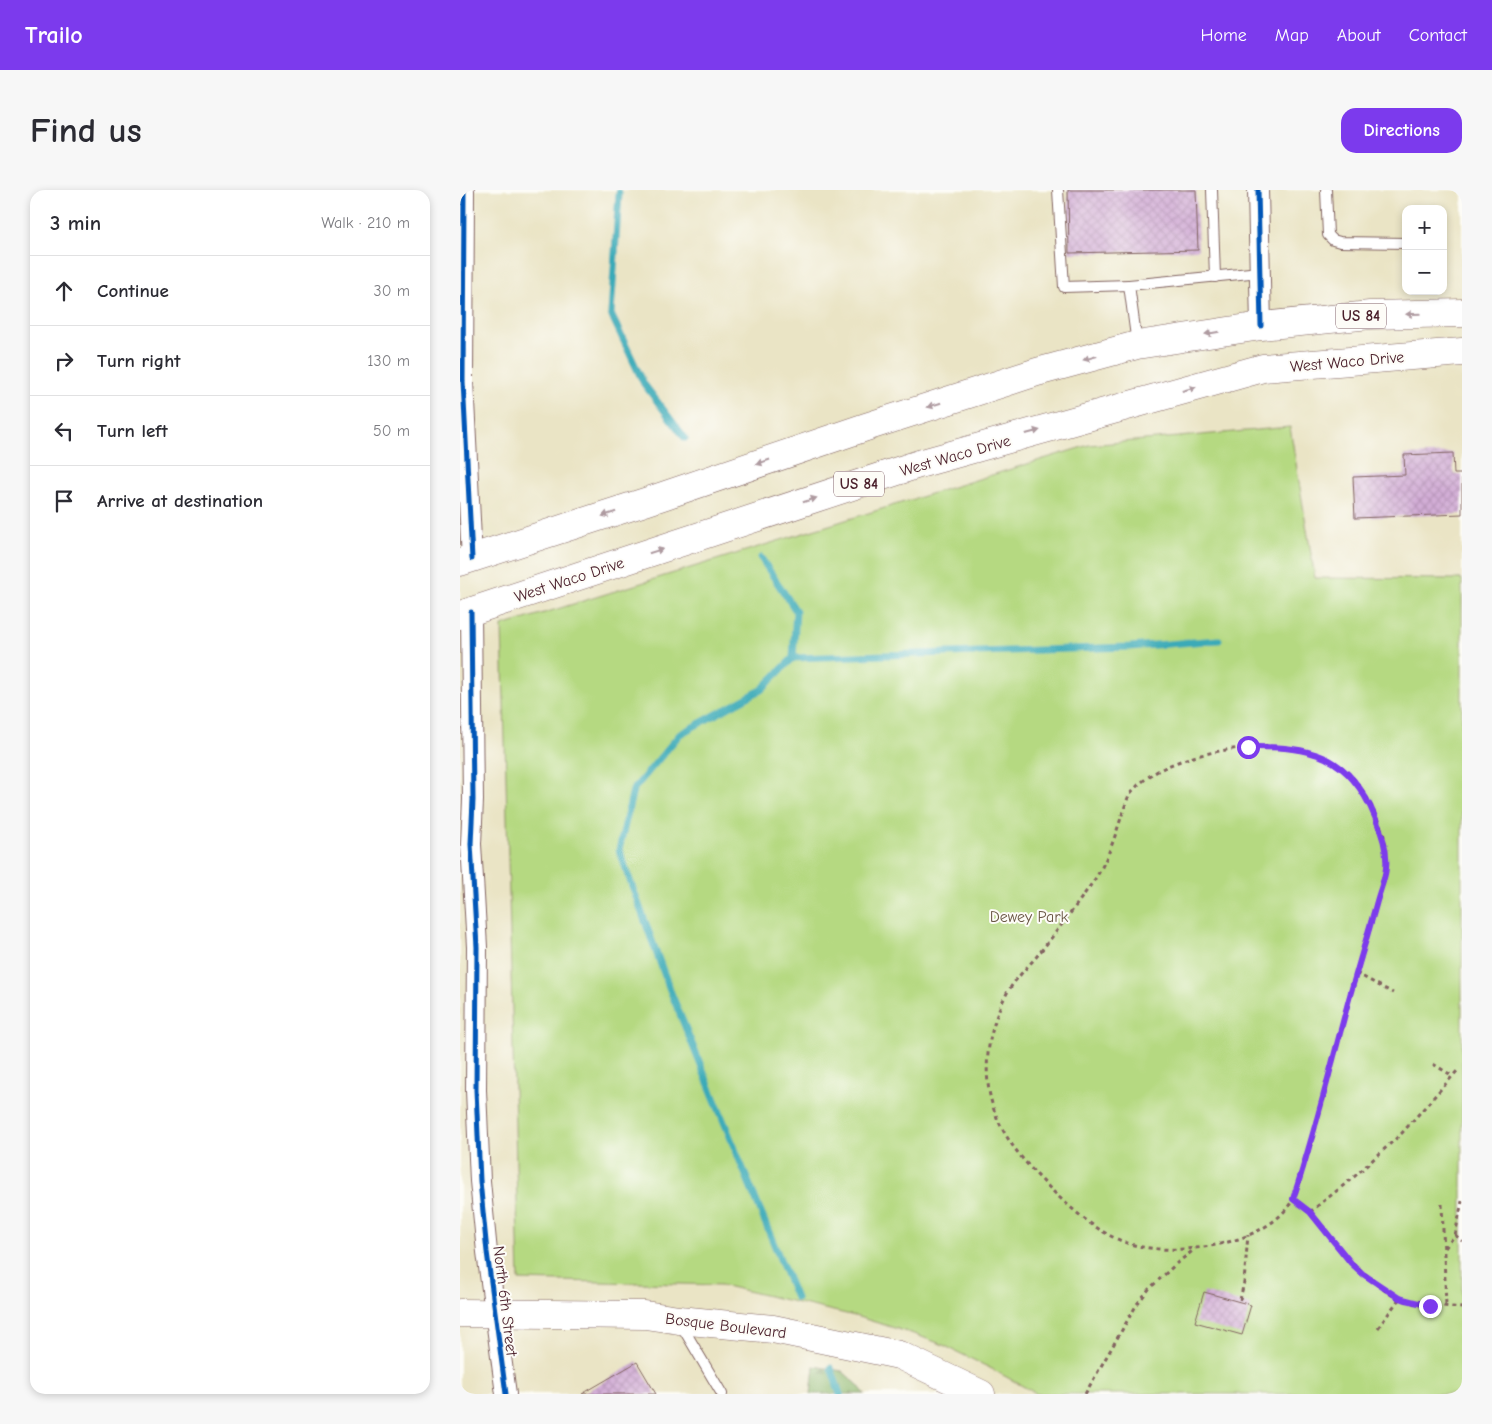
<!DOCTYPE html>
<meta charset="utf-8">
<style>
body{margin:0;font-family:"Comic Neue",sans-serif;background:#f7f7f7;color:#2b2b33}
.controls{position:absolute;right:15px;top:15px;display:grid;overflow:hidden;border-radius:10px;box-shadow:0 2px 8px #0003}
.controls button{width:45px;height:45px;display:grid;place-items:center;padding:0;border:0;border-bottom:1px solid #e1e1e2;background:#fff;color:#2b2b33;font:25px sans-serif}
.stop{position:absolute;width:15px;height:15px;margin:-11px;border:4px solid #7c3aed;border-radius:50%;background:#fff}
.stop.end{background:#7c3aed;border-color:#fff;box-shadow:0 1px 5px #0008}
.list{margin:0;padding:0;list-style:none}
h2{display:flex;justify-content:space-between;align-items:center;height:65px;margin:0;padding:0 20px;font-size:21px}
h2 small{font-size:16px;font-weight:400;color:#7c7c81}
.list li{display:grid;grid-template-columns:32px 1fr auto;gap:15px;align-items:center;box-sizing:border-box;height:70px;padding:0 20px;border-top:1px solid #e1e1e2}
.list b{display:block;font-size:19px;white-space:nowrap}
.list em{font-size:16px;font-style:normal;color:#7c7c81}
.icon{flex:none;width:28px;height:28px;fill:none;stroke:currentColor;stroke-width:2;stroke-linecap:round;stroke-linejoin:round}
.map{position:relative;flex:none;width:1002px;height:1204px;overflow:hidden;border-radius:15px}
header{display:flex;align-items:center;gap:30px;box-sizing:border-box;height:70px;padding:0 25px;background:#7c3aed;color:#fff}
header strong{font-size:24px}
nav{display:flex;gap:28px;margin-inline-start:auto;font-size:18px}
.intro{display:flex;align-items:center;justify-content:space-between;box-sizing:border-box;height:120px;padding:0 30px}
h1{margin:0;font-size:35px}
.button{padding:12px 22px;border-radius:15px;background:#7c3aed;color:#fff;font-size:18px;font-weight:700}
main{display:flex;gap:30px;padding:0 30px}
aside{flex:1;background:#fff;border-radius:15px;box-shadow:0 2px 8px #0003}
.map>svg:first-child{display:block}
.forest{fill:url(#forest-firs);stroke:#6d6c4d}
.park{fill:#b5d981;stroke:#807c56}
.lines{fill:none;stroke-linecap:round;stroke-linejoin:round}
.stream{stroke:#3aaab8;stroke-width:7}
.building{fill:url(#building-cross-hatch)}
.service-casing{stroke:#826461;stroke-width:12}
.minor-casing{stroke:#826461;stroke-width:22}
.secondary-casing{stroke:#826461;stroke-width:29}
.primary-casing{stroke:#826461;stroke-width:29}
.path{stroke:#826461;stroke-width:3;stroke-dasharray:4 4;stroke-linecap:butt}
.service{stroke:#fff;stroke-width:10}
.minor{stroke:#fff;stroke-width:20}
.secondary{stroke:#fff;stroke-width:28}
.primary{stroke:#fff;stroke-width:28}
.cycleway-casing{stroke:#fdfcf7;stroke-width:8}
.cycleway{stroke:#0057b8;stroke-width:5}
.oneway{fill:#ae9aa0}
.route{stroke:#7c3aed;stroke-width:6}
.labels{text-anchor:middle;stroke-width:4;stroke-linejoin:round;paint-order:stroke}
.shield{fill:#fdfcf7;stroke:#806168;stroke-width:1}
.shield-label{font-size:15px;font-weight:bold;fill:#4a1f2b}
.street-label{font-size:16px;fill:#4a1f2b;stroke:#fdfcf7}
.park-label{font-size:16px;fill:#6a5745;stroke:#fdfcf7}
</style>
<header>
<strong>Trailo</strong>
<nav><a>Home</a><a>Map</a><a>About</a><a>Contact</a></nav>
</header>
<div class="intro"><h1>Find us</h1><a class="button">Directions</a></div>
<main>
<aside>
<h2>3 min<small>Walk · 210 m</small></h2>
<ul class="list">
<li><svg class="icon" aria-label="ahead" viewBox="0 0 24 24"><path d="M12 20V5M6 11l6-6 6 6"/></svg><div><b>Continue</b></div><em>30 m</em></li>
<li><svg class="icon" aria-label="right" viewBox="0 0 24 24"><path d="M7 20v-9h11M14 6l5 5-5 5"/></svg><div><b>Turn right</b></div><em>130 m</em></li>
<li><svg class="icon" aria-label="left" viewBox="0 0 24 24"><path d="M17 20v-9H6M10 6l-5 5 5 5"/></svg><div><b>Turn left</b></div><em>50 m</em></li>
<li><svg class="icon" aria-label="arrive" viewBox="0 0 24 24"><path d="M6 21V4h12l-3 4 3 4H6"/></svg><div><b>Arrive at destination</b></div></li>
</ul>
</aside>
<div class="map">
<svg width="1002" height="1204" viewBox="0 0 1002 1204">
<defs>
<pattern id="forest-firs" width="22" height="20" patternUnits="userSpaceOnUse" patternTransform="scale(1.25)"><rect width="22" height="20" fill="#90b96f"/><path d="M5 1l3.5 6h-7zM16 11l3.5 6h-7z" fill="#78965b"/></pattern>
<pattern id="building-cross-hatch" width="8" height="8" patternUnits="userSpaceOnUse" patternTransform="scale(1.25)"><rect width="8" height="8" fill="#d2add6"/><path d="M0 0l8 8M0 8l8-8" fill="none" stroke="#b694b8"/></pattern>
</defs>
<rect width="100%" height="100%" fill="#fdfcf7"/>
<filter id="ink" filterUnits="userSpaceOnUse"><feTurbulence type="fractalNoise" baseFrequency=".02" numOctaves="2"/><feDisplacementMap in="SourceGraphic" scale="10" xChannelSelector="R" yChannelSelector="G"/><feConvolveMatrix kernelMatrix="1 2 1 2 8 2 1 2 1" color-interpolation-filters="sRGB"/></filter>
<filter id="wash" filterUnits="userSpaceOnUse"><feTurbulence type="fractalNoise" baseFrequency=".0096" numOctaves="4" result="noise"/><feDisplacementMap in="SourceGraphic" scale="20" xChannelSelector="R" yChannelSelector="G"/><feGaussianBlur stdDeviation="1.12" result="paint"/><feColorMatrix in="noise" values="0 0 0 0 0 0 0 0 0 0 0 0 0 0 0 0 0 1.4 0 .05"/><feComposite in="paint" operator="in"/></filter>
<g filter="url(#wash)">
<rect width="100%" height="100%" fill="#eae4c5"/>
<path class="forest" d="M354,1176L382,1181L397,1194L405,1204H351Z"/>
<path class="park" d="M830,237L855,388L1002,389V1204H577L532,1179L481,1154L451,1143L395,1126L261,1095L59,1090L42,436L629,255Z"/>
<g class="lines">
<g class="stream">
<path d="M159,3L151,124L184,194L225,248"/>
<path d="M301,368L336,421L333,468L301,500L220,544L173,600L159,660L210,800L336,1108"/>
<path d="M333,468L670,457L759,450"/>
<path d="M371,1178L380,1204"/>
</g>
</g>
<g id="blocks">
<g class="building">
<path d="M608,0H736L738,60L609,63Z"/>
<path d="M993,263L994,284H1002V324L895,328L893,287L945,285L944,265Z"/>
<path d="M744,1102L791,1115L782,1145L735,1132Z"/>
<path d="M177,1172L196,1204H122Z"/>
</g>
</g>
</g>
<g filter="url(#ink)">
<use href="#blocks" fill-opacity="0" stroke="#826461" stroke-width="1"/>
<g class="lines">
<g class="service-casing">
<g id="service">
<path d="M598,0L604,97L669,95"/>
<path d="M752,0L755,87"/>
<path d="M866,0L868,45L873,50L880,52L946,53"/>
<path d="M677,154L669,95L800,82"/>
<path d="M220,1133L262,1204"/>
</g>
</g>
<g class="minor-casing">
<g id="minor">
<path d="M4,0L3,191L12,369"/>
<path d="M798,0L801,136"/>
<path d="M11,422L13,610L11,654L17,757L16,900L20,991L27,1062L46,1204"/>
</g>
</g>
<g class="secondary-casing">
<path id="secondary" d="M0,1123L185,1125L219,1130L313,1139L439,1165L521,1204"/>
</g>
<g class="primary-casing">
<g id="primary">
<path d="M0,372L188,311L406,237L577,182L677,155L801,136L910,125L1002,123"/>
<path d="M0,425L459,274L803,178L1002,162"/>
</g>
</g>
<g class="path">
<path d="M788,557C847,556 889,564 914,623C917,631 922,639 924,647C926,657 927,670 926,680C924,690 920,701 917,711C908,744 898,777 889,810C878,852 867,893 856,935C851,954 845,972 839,991C837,997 836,1004 833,1009C809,1055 719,1067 674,1055C644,1047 621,1027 599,1007C551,961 517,920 530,850C533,836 538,819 545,807C552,792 566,779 577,766C597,741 617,715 635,689C652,663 658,634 669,605C696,571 746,562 788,557Z"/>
<path d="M896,783L933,803"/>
<path d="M973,874L993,886"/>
<path d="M833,1009L850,1022L891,1073L926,1101L939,1109L954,1113L1002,1118"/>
<path d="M982,1014L986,1116"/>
<path d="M850,1022L894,987L942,943L997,881"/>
<path d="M995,1045L1002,1051"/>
<path d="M985,1058L995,1045L1002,1011"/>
<path d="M780,1110L784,1092L788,1045"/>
<path d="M918,1138L939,1109"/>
<path d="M625,1204L677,1114L689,1099L717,1073L735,1059"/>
</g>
<use href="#service" class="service"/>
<use href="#minor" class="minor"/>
<use href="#secondary" class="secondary"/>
<use href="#primary" class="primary"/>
<g class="cycleway-casing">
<g id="cycleway">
<path d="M4,0L3,191L12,369"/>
<path d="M798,0L801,136"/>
<path d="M11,422L13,610L11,654L17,757L16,900L20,991L27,1062L46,1204"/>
</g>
</g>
<use href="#cycleway" class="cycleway"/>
</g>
<defs><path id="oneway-solid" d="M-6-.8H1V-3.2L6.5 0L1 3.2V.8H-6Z" transform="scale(1.25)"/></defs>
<g class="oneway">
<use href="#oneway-solid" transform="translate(953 124) rotate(179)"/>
<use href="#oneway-solid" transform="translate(752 143) rotate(171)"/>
<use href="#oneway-solid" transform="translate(630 168) rotate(164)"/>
<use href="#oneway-solid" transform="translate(729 199) rotate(-15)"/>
<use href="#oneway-solid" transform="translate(474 215) rotate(162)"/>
<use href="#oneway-solid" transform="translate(573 242) rotate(-15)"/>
<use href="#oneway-solid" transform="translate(303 272) rotate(161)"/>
<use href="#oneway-solid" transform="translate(350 310) rotate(-18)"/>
<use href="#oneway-solid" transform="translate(149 324) rotate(162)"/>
<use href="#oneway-solid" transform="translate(196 361) rotate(-18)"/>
</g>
</g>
<g class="lines" filter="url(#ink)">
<path class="route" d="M788,557C851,556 889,564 915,627C922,643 928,660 926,678C925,689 920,700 917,711C908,744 898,776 889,809C871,876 855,943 833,1009L850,1022L891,1073L903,1084L939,1108L970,1116"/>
</g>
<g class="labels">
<g class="shield">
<rect x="876" y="113.5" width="50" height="25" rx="4"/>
<rect x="374" y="281.5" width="50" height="25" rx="4"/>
</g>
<g class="shield-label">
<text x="901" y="131">US 84</text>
<text x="399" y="299">US 84</text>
</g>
<g class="street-label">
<text transform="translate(887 171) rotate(-5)" y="6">West Waco Drive</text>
<text transform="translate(495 265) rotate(-16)" y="6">West Waco Drive</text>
<text transform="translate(109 389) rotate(-18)" y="6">West Waco Drive</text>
<text transform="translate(46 1111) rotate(83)" y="6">North 6th Street</text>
<text transform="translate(266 1135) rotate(7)" y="6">Bosque Boulevard</text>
</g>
<g class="park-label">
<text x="569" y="732">Dewey Park</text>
</g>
</g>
</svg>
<div class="controls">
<button>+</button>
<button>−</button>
</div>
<div class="stop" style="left:788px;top:557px"></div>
<div class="stop end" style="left:970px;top:1116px"></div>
</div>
</main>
